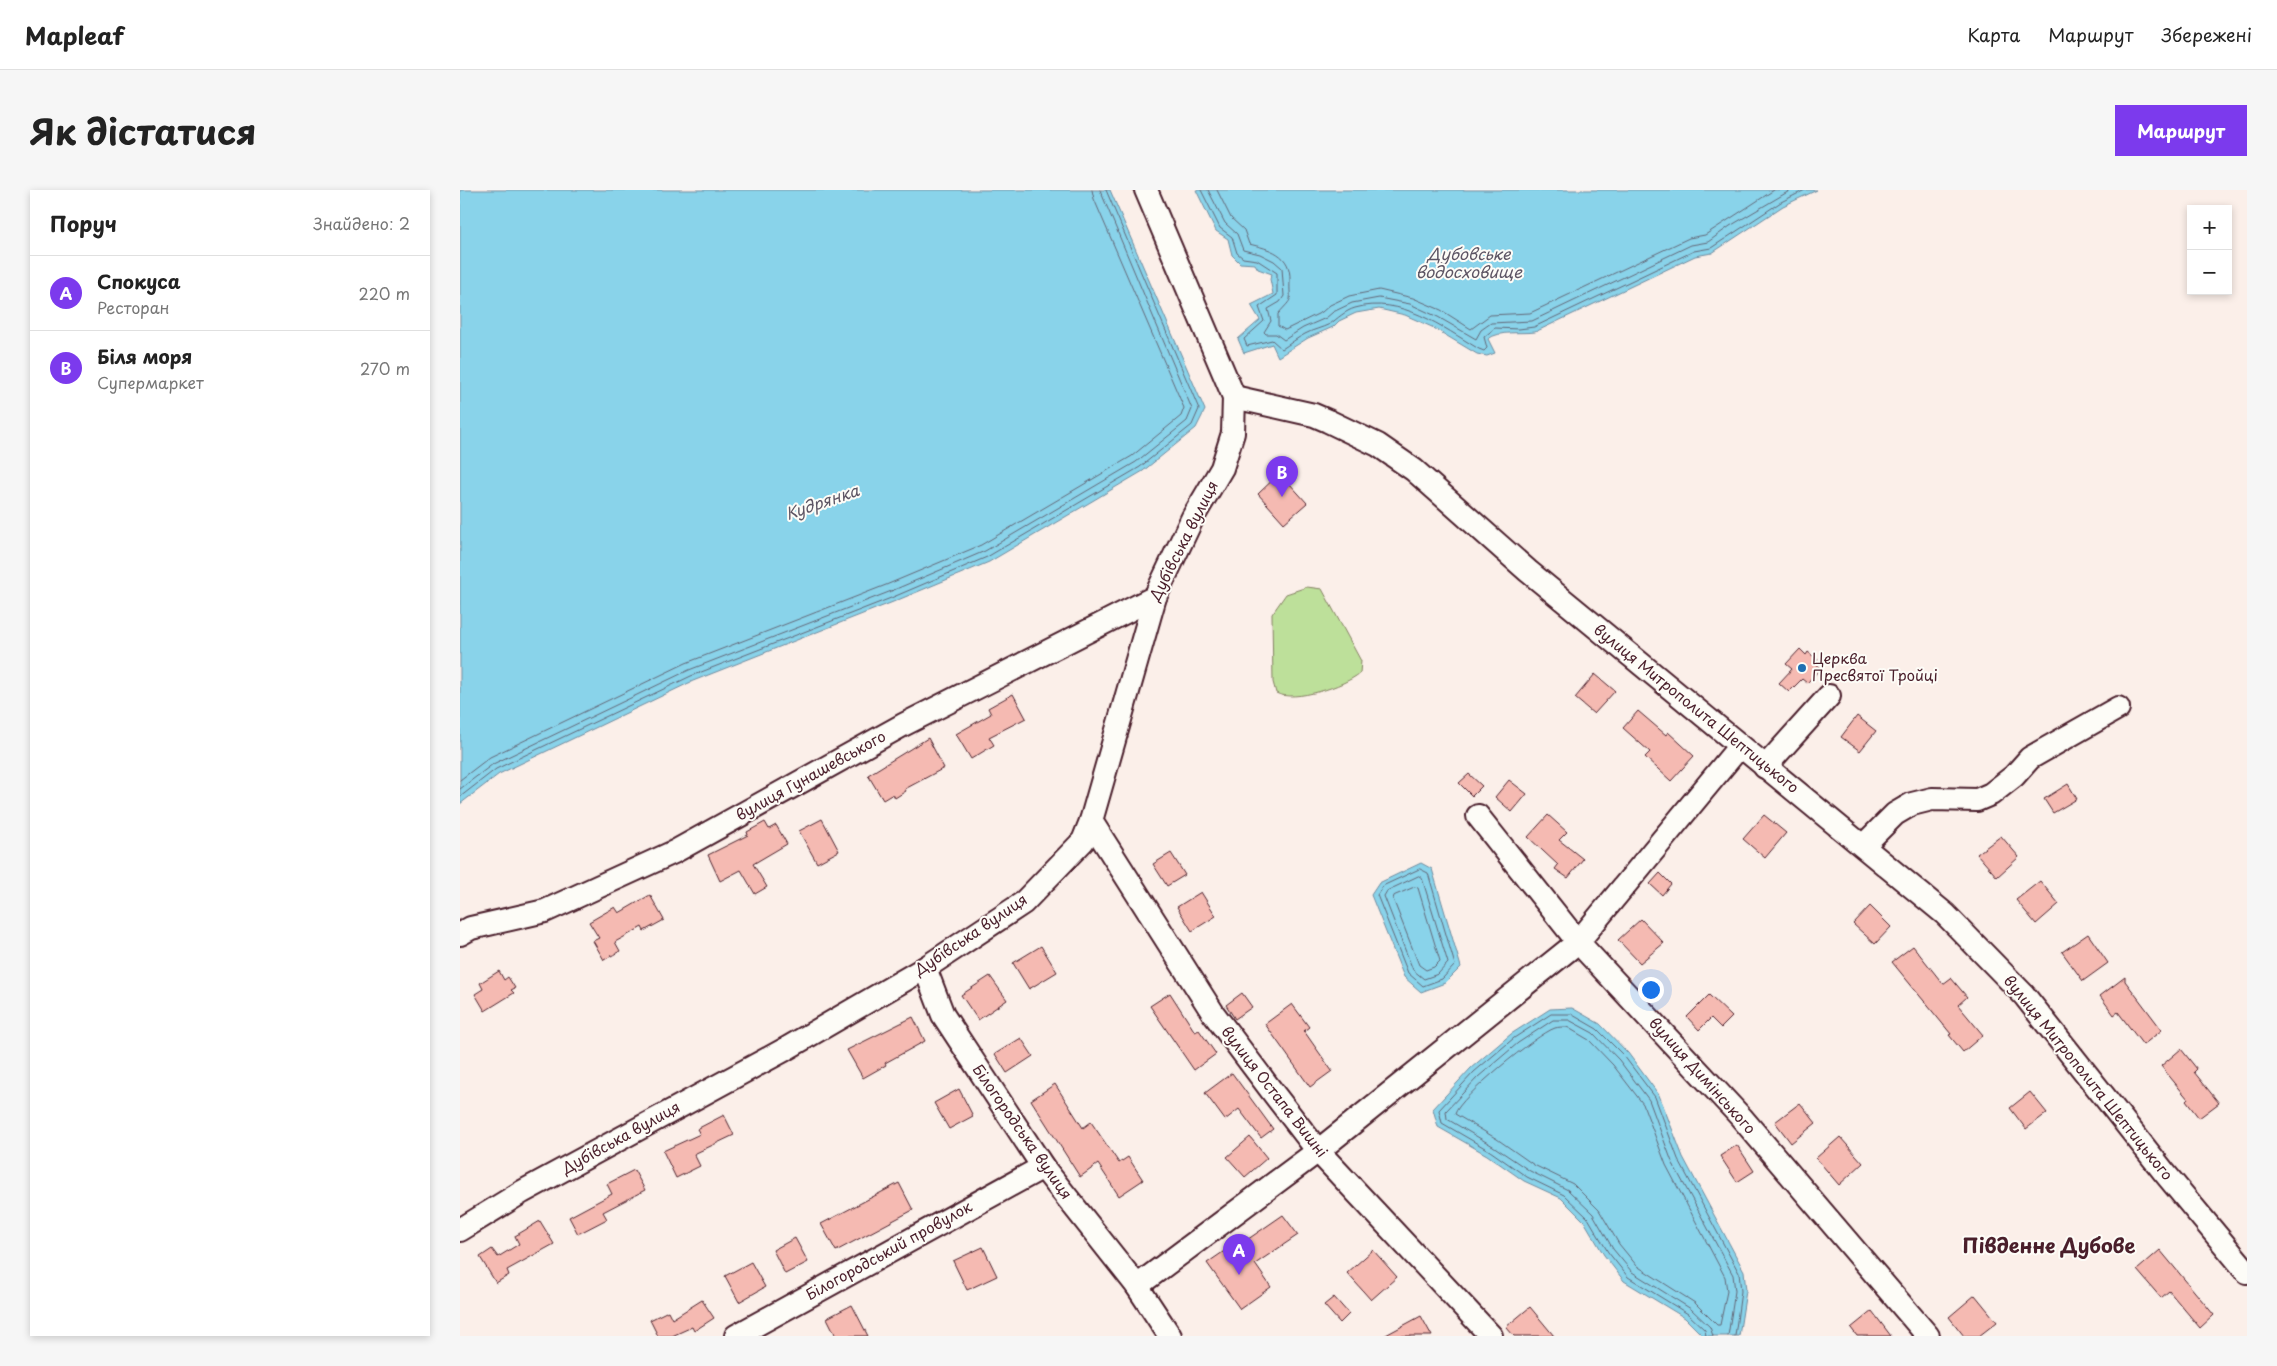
<!DOCTYPE html>
<html lang="uk">
<meta charset="utf-8">
<style>
body{margin:0;font-family:"Playpen Sans",sans-serif;background:#f6f6f6;color:#222}
.controls{position:absolute;right:15px;top:15px;display:grid;overflow:hidden;border-radius:0px;box-shadow:0 2px 8px #0003}
.controls button{width:45px;height:45px;display:grid;place-items:center;padding:0;border:0;border-bottom:1px solid #e0e0e0;background:#fff;color:#222;font:25px sans-serif}
.you{position:absolute;left:1190px;top:799px;width:18px;height:18px;margin:-12px;border:4px solid #fff;border-radius:50%;background:#1a73e8;box-shadow:0 0 0 8px #1a73e833}
.badge{display:grid;place-items:center;width:32px;height:32px;border-radius:50%;background:#7c3aed;color:#fff;font-size:16px;font-weight:700}
.pin{position:absolute;translate:-50% -41px;filter:drop-shadow(0 1px 2px #0008)}
.pin::after{content:'';position:absolute;top:26px;width:18px;height:15px;background:inherit;clip-path:polygon(0 0,100% 0,50% 100%)}
.list{margin:0;padding:0;list-style:none}
h2{display:flex;justify-content:space-between;align-items:center;height:65px;margin:0;padding:0 20px;font-size:21px}
h2 small{font-size:16px;font-weight:400;color:#767676}
.list li{display:grid;grid-template-columns:32px 1fr auto;gap:15px;align-items:center;box-sizing:border-box;height:75px;padding:0 20px;border-top:1px solid #e0e0e0}
.list b{display:block;font-size:19px;white-space:nowrap}
.list p{margin:0;font-size:16px;white-space:nowrap;color:#767676}
.list em{font-size:16px;font-style:normal;color:#767676}
.map{position:relative;flex:none;width:1787px;height:1146px;overflow:hidden;border-radius:0px}
header{display:flex;align-items:center;gap:30px;box-sizing:border-box;height:70px;padding:0 25px;background:#fff;border-bottom:1px solid #e0e0e0}
header strong{font-size:24px}
nav{display:flex;gap:28px;margin-inline-start:auto;font-size:18px}
.intro{display:flex;align-items:center;justify-content:space-between;box-sizing:border-box;height:120px;padding:0 30px}
h1{margin:0;font-size:35px}
.button{padding:12px 22px;border-radius:0px;background:#7c3aed;color:#fff;font-size:18px;font-weight:700}
main{display:flex;gap:30px;padding:0 30px}
aside{flex:1;background:#fff;border-radius:0px;box-shadow:0 2px 8px #0003}
.map>svg:first-child{display:block}
.green{fill:#bde09a;stroke:#848062}
.water{fill:#89d3ea;stroke:#708b9e}
.lines{fill:none;stroke-linecap:round;stroke-linejoin:round}
.shore{stroke:#636777;stroke-width:1}
.building{fill:#f5bab2;stroke:#4a1f2b}
.minor-casing{stroke:#4a1f2b;stroke-width:26}
.minor{stroke:#fdfcf7;stroke-width:22}
.poi-dot{fill:#1f6fb2;stroke:#fdfcf7;stroke-width:2}
.labels{text-anchor:middle;stroke-width:4;stroke-linejoin:round;paint-order:stroke}
.street-label{font-size:15px;fill:#4a1f2b;stroke:#fdfcf7}
.poi-label{font-size:15px;fill:#4a1f2b;stroke:#fdfcf7;text-anchor:start}
.water-label{font-size:16px;font-style:italic;fill:#5d5564;stroke:#fdfcf7}
.district-label{font-size:20px;font-weight:bold;fill:#4a1f2b;stroke:#fdfcf7}
</style>
<header>
<strong>Mapleaf</strong>
<nav><a>Карта</a><a>Маршрут</a><a>Збережені</a></nav>
</header>
<div class="intro"><h1>Як дістатися</h1><a class="button">Маршрут</a></div>
<main>
<aside>
<h2>Поруч<small>Знайдено: 2</small></h2>
<ul class="list">
<li><span class="badge">A</span><div><b>Спокуса</b><p>Ресторан</p></div><em>220 m</em></li>
<li><span class="badge">B</span><div><b>Біля моря</b><p>Супермаркет</p></div><em>270 m</em></li>
</ul>
</aside>
<div class="map">
<svg width="1787" height="1146" viewBox="0 0 1787 1146">
<rect width="100%" height="100%" fill="#fbefe9"/>
<filter id="ink" filterUnits="userSpaceOnUse"><feTurbulence type="fractalNoise" baseFrequency=".02" numOctaves="2"/><feDisplacementMap in="SourceGraphic" scale="10" xChannelSelector="R" yChannelSelector="G"/><feConvolveMatrix kernelMatrix="1 2 1 2 8 2 1 2 1" color-interpolation-filters="sRGB"/></filter>
<g filter="url(#ink)">
<path class="green" d="M847,397L862,399L901,471L900,483C885,496 834,513 816,503L813,492L812,424L826,404Z"/>
<g class="water">
<path d="M0,0H650L745,220L736,238L683,281L529,372L433,412L233,491L39,584L0,614Z"/>
<path d="M736,0H1357L1323,16L1252,63L1235,66L1075,142C1060,144 1040,140 1028,149L1035,163L1027,166L1017,164L972,137L945,125L919,119L896,123L879,131L873,137L848,148L818,167L812,154L784,163L778,149L800,130L791,115L813,104L810,89L812,84L798,79L795,74L780,73L772,65L768,49L756,41Z"/>
<path d="M961,673L972,679L1001,777L985,793L961,802L944,787L911,705L919,693Z"/>
<path d="M1112,818L1140,834L1168,863L1199,905L1223,967L1284,1081L1286,1101L1279,1146H1243L1225,1128L1164,1091L1144,1065L1124,1031L1101,1008L1064,991L1027,965L978,937L973,919L1011,878L1051,844L1090,819Z"/>
</g>
<g class="lines">
<g class="shore">
<path d="M741,0L760,38L772,47L777,63L783,68L797,70L817,83V105L799,117L804,131L784,149L787,156L812,150L822,159C830,154 837,148 845,144C852,140 862,138 870,134C878,128 885,121 895,118C941,105 982,137 1019,159L1024,161L1027,158L1024,147L1035,138L1059,139L1074,137L1234,61L1251,58L1321,12L1345,0"/>
<path d="M748,0L765,33L777,44L783,60L800,64L814,71L822,78L824,106L820,112L808,119L811,131L804,142L806,144H816L824,150L843,138L866,128L873,122L892,113L919,108L950,114L978,127L1016,149L1021,140L1031,133L1072,131L1231,55L1248,52L1270,36L1331,0"/>
<path d="M757,0L771,28L784,40L789,54C810,59 831,64 830,90C829,115 835,105 818,124V136L825,140L862,122L870,115L889,106L919,100L953,108L981,120L1011,139L1030,125L1070,123L1229,48L1245,45L1314,0"/>
<path d="M0,590L30,567L226,473L426,395L521,355L672,266L721,226L724,218L634,9L632,0"/>
<path d="M0,599L33,574L229,480L429,402L525,361L676,272L727,231L732,219L640,0"/>
<path d="M0,607L36,579L231,486L431,408L527,367L680,277L732,235L739,219L646,0"/>
<path d="M960,679L968,683L995,775L982,789L963,796L948,783L917,705L923,696Z"/>
<path d="M959,686L962,688L988,773L978,784L964,789L953,780L924,706L927,701Z"/>
<path d="M955,697L958,698L980,771L974,777L966,780L959,775L933,709L934,706Z"/>
<path d="M1107,837L1129,850L1153,875L1183,914L1206,975L1265,1087L1267,1101L1260,1135H1257L1235,1113L1177,1076L1159,1054L1139,1020L1113,994L1074,975L1037,949L995,924C999,908 1077,844 1095,838C1098,837 1103,837 1107,837Z"/>
<path d="M1246,1146L1245,1140L1228,1124L1168,1087L1148,1062L1128,1028L1104,1005L1067,987L1030,961L982,933L979,920L1014,882L1054,848L1091,824H1111L1137,839L1164,866L1195,907L1218,969L1279,1083L1281,1101L1275,1146"/>
<path d="M1253,1146L1250,1137L1231,1119L1172,1082L1153,1059L1133,1024L1108,1000L1070,981L1033,956L987,929L986,921L1018,887L1058,853L1093,830H1109L1133,843L1159,870L1189,910L1212,972L1273,1085L1275,1101L1268,1146"/>
</g>
</g>
<g class="building">
<path d="M820,283L847,313L824,333L798,304Z"/>
<path d="M1340,459L1346,465L1348,462L1358,470L1355,473L1361,478L1347,493L1342,489L1329,502L1319,493L1332,479L1326,474Z"/>
<path d="M1135,484L1155,501L1134,524L1115,508Z"/>
<path d="M553,504L566,528L529,547L534,555L511,569L496,544L531,524L528,518Z"/>
<path d="M1178,521L1206,545L1208,542L1234,566L1211,591L1185,567L1190,562L1163,538Z"/>
<path d="M1397,526L1416,541L1400,561L1381,547Z"/>
<path d="M468,548L484,578L445,599L446,601L435,608L433,604L423,610L408,585Z"/>
<path d="M1009,584L1022,596L1012,606L999,593Z"/>
<path d="M1049,590L1067,604L1052,622L1035,607Z"/>
<path d="M1608,594L1617,609L1593,623L1584,609Z"/>
<path d="M1088,625L1107,642L1099,650L1123,669L1108,688L1095,679L1098,675L1068,647Z"/>
<path d="M1304,625L1326,643L1305,668L1283,649Z"/>
<path d="M362,629L379,661L357,673L339,641Z"/>
<path d="M305,632L309,639L316,635L327,654L293,674L307,697L295,704L281,680L260,691L248,665L288,645L287,642Z"/>
<path d="M1541,646L1559,667L1537,687L1517,664Z"/>
<path d="M711,663L725,685L707,696L693,674Z"/>
<path d="M1200,683L1211,694L1202,705L1190,694Z"/>
<path d="M1580,691L1599,714L1576,734L1556,710Z"/>
<path d="M741,702L756,726L732,741L717,717Z"/>
<path d="M190,705L204,730L184,741L182,737L155,752L160,761L144,770L133,751L139,748L129,732L155,717L159,723Z"/>
<path d="M1410,716L1431,737L1415,754L1393,734Z"/>
<path d="M1181,729L1204,753L1180,773L1158,750Z"/>
<path d="M1628,744L1648,773L1623,791L1602,762Z"/>
<path d="M581,756L597,782L569,799L553,773Z"/>
<path d="M1453,756L1483,794L1491,788L1507,807L1498,815L1523,845L1503,862L1489,845L1491,844L1432,772Z"/>
<path d="M39,781L44,790L48,787L55,798L51,800L54,803L25,821L15,804L23,799L20,793Z"/>
<path d="M530,786L547,810L518,830L501,805Z"/>
<path d="M1665,787V791L1702,840L1683,855L1658,822L1654,825L1640,806Z"/>
<path d="M710,803L735,842L739,840L756,864L734,880L690,816Z"/>
<path d="M782,803L792,817L775,829L766,815Z"/>
<path d="M1249,805L1272,827L1261,838L1251,828L1239,840L1227,827Z"/>
<path d="M832,814L849,837L844,841L872,881L850,897L805,834Z"/>
<path d="M453,827L465,851L425,873L426,875L403,888L387,860Z"/>
<path d="M561,848L573,866L547,883L535,864Z"/>
<path d="M1721,859L1737,879L1734,882L1759,913L1739,928L1726,911L1728,909L1701,876Z"/>
<path d="M772,883L813,939L801,948L779,919L765,930L745,903Z"/>
<path d="M595,894L623,938L631,932L659,973L668,967L683,990L659,1006L638,974L620,987L571,910Z"/>
<path d="M499,899L513,926L489,939L474,913Z"/>
<path d="M1570,902L1587,923L1566,939L1550,918Z"/>
<path d="M1340,913L1356,933L1331,953L1315,932Z"/>
<path d="M264,925L274,945L234,964L240,976L216,988L203,961L240,944L237,939Z"/>
<path d="M790,947L807,968L785,987L767,967Z"/>
<path d="M1380,947L1403,973L1379,995L1356,968Z"/>
<path d="M1277,955L1294,981L1277,992L1260,966Z"/>
<path d="M174,980L185,1000L143,1022L147,1029L118,1044L109,1027L152,1004L147,994Z"/>
<path d="M439,993L453,1020L376,1061L361,1034Z"/>
<path d="M823,1025L838,1045L795,1074L811,1097L780,1119L747,1073L779,1051L781,1054Z"/>
<path d="M80,1031L94,1054L47,1080L49,1085L36,1093L20,1067L32,1059L38,1067L59,1054L55,1046Z"/>
<path d="M335,1048L348,1072L325,1084L313,1060Z"/>
<path d="M523,1057L537,1086L507,1100L493,1071Z"/>
<path d="M913,1060L937,1087L911,1110L887,1083Z"/>
<path d="M1700,1060L1754,1125L1740,1138L1709,1101L1701,1108L1677,1080Z"/>
<path d="M291,1072L305,1097L279,1112L265,1086Z"/>
<path d="M1515,1105L1537,1132L1519,1146H1504L1489,1127Z"/>
<path d="M874,1107L889,1124L880,1133L864,1115Z"/>
<path d="M242,1110L254,1128L234,1141L232,1137L212,1146H198L190,1130L208,1121L212,1129Z"/>
<path d="M392,1115L408,1146H376L367,1128Z"/>
<path d="M1070,1117L1094,1146H1054L1046,1137Z"/>
<path d="M1412,1121L1431,1146H1397L1391,1138Z"/>
<path d="M961,1126L972,1146H924Z"/>
</g>
<g class="lines">
<g class="minor-casing">
<g id="minor">
<path d="M774,207L854,225L868,231L918,255L954,280L1068,381L1485,724L1564,805L1704,982L1787,1082"/>
<path d="M1305,577L1369,506"/>
<path d="M1018,626L1118,752L1281,927L1468,1146"/>
<path d="M631,631L753,823L814,904L858,961L1031,1146"/>
<path d="M1403,656L1435,624L1452,614L1472,609L1517,610L1531,604L1554,586L1570,568L1658,518"/>
<path d="M0,744L11,738L85,721L214,662L443,535L695,407"/>
<path d="M465,778L483,825L583,977L677,1096L710,1146"/>
<path d="M0,1040L62,1002L324,860L465,778L563,713L623,651L631,631L695,407L733,327L762,278L773,243L774,207L686,0"/>
<path d="M677,1096L858,961L1118,752L1279,557"/>
<path d="M276,1146L583,977"/>
</g>
</g>
<use href="#minor" class="minor"/>
</g>
</g>
<circle class="poi-dot" cx="1342" cy="478" r="5"/>
<g class="labels">
<g class="street-label">
<text transform="translate(724 351) rotate(-63)" y="5">Дубівська вулиця</text>
<text transform="translate(1236 519) rotate(39)" y="5">вулиця Митрополита Шептицького</text>
<text transform="translate(351 586) rotate(-29)" y="5">вулиця Гунашевського</text>
<text transform="translate(511 745) rotate(-34)" y="5">Дубівська вулиця</text>
<text transform="translate(1242 886) rotate(48)" y="5">вулиця Димінського</text>
<text transform="translate(1628 888) rotate(51)" y="5">вулиця Митрополита Шептицького</text>
<text transform="translate(814 902) rotate(52)" y="5">вулиця Остапа Вишні</text>
<text transform="translate(562 942) rotate(55)" y="5">Білогородська вулиця</text>
<text transform="translate(161 948) rotate(-29)" y="5">Дубівська вулиця</text>
<text transform="translate(429 1061) rotate(-29)" y="5">Білогородський провулок</text>
</g>
<g class="poi-label">
<text x="1352" y="474">Церква<tspan x="1352" dy="17">Пресвятої Тройці</tspan></text>
</g>
<g class="water-label">
<text x="1009" y="70">Дубовське<tspan x="1009" dy="18">водосховище</tspan></text>
<text transform="translate(362 312) rotate(-19)" y="6">Кудрянка</text>
</g>
<g class="district-label">
<text x="1589" y="1063">Південне Дубове</text>
</g>
</g>
</svg>
<div class="controls">
<button>+</button>
<button>−</button>
</div>
<div class="you"></div>
<div class="pin badge" style="left:779px;top:1085px">A</div>
<div class="pin badge" style="left:822px;top:307px">B</div>
</div>
</main>
